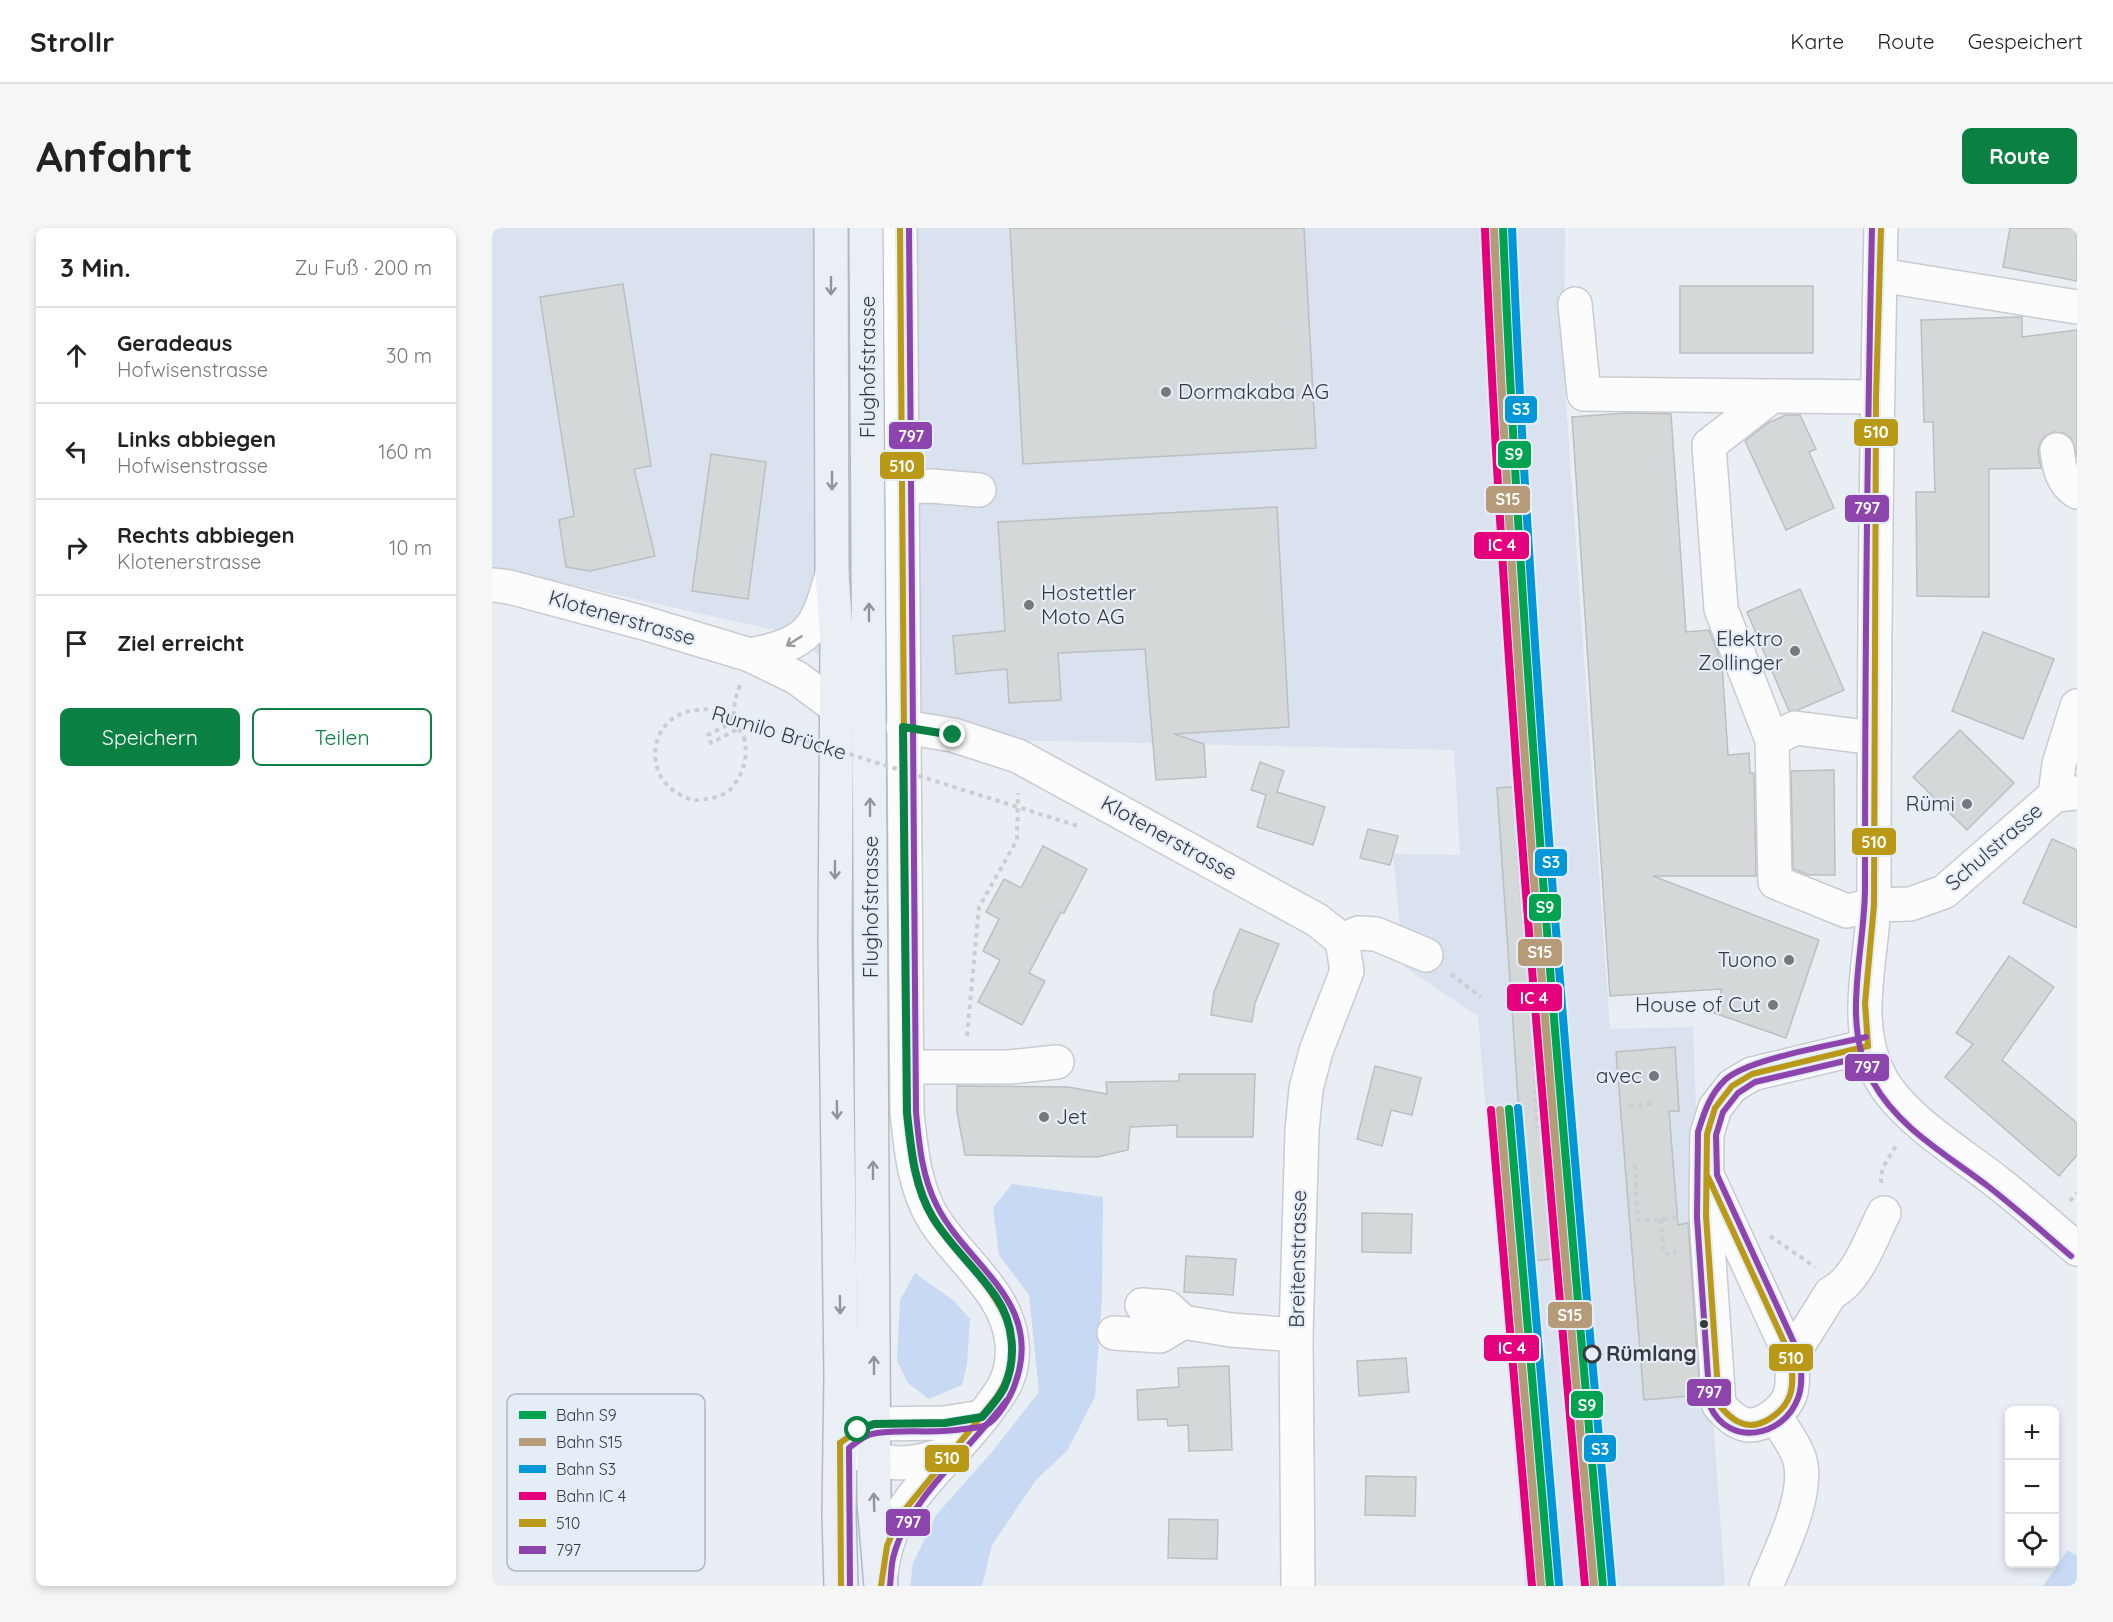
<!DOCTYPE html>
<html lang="de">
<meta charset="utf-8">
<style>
body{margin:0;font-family:Quicksand,sans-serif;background:#f6f6f6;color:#222}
.controls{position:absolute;right:18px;bottom:18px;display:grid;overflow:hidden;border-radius:9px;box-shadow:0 3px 9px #0003}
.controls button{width:54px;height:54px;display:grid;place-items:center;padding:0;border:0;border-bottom:2px solid #e0e0e0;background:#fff;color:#222;font:30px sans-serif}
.stop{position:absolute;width:18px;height:18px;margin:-14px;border:4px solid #0b8043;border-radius:50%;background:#fff}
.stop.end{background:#0b8043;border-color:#fff;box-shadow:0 2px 6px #0008}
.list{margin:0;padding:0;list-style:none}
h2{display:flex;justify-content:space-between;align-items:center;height:78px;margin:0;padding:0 24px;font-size:26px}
h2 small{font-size:20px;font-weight:400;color:#767676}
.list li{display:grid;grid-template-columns:39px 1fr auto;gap:18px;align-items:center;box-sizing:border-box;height:96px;padding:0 24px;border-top:2px solid #e0e0e0}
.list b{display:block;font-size:22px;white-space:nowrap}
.list p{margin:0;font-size:20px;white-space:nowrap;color:#767676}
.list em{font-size:20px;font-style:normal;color:#767676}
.actions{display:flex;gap:12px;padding:18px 24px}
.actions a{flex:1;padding:14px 0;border:2px solid #0b8043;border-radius:9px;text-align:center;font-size:21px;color:#0b8043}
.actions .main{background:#0b8043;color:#fff}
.icon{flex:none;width:33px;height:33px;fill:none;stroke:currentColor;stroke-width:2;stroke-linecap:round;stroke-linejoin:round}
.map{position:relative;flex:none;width:1585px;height:1358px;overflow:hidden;border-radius:9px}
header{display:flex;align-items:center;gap:36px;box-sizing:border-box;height:84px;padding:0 30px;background:#fff;border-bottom:2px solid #e0e0e0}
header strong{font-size:28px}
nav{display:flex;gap:33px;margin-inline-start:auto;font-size:21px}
.intro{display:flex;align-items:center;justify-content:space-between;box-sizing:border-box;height:144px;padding:0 36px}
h1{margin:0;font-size:42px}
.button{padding:15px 27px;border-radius:9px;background:#0b8043;color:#fff;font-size:21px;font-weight:700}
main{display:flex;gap:36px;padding:0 36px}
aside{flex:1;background:#fff;border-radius:9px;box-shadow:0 3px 9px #0003}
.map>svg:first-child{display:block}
.built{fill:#d9e2ee}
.green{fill:#c8daf3}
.building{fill:#d5d8d9;stroke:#bcbfc0;stroke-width:1.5}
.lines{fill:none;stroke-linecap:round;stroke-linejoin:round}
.minor-casing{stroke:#c8cbd0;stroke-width:36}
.major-casing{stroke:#b1b9c5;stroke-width:36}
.path{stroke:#cbced0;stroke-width:4;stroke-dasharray:4.5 4.5;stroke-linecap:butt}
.minor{stroke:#fcfcfd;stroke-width:33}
.major{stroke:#eaeff5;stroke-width:33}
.path-bridge{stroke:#cbced0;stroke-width:4;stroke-dasharray:4.5 4.5;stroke-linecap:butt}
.bus-1-casing{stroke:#e5edf8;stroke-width:10}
.bus-2-casing{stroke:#e5edf8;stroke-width:10}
.bus-1{stroke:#b99915;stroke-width:6}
.bus-2{stroke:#8e44ad;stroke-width:6}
.rail-1-casing{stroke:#e5edf8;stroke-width:12}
.rail-2-casing{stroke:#e5edf8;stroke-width:12}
.rail-3-casing{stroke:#e5edf8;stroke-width:12}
.rail-4-casing{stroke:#e5edf8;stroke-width:12}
.rail-1{stroke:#00a34f;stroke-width:8}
.rail-2{stroke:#b69b79;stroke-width:8}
.rail-3{stroke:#0097d8;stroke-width:8}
.rail-4{stroke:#e5007d;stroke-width:8}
.oneway{stroke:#909499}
.oneway2{stroke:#999a9d}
.route{stroke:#0b8043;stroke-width:8}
.poi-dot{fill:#75787d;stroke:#e5edf8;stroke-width:2}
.bus-dot{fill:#36393d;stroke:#e5edf8;stroke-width:2}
.stop-dot{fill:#e5edf8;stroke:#36393d;stroke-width:3}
.labels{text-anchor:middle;stroke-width:4.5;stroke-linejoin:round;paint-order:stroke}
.street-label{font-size:21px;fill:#36393d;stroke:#e5edf8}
.poi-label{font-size:21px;fill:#36393d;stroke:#e5edf8;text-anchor:end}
.stop-label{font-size:21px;font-weight:bold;fill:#36393d;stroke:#e5edf8;text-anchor:start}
.key{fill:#e5edf8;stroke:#b0b7c0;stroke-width:1.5}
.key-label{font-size:16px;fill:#36393d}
.line-badge{stroke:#e5edf8;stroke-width:2}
.badge-label{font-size:16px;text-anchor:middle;font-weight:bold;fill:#fff}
</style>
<header>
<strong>Strollr</strong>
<nav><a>Karte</a><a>Route</a><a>Gespeichert</a></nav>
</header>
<div class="intro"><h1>Anfahrt</h1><a class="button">Route</a></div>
<main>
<aside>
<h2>3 Min.<small>Zu Fuß · 200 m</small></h2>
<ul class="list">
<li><svg class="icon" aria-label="ahead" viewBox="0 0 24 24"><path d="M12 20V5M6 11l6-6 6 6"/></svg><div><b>Geradeaus</b><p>Hofwisenstrasse</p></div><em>30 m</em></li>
<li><svg class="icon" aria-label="left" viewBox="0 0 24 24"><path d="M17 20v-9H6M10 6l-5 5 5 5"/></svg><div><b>Links abbiegen</b><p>Hofwisenstrasse</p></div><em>160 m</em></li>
<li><svg class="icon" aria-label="right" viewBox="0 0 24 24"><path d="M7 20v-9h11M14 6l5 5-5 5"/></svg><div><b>Rechts abbiegen</b><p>Klotenerstrasse</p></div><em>10 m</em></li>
<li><svg class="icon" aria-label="arrive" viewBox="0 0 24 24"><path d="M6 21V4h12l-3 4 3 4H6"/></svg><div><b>Ziel erreicht</b></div></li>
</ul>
<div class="actions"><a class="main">Speichern</a><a>Teilen</a></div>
</aside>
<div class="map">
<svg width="1585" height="1358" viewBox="0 0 1585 1358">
<rect width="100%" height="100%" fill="#e9eef4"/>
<path class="built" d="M0,0H1073L1072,145L1118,801L1201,799L1209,1020L1233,1358H1033L986,788L912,739L901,626L968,627L962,522L464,511L287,403L0,339Z"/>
<g class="green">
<path d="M520,956L611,969L610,1068L603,1169L575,1223L544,1252L500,1317L490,1358H418L421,1335L444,1287L500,1224L547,1164L537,1067L507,1027L501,980Z"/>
<path d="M423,1045L462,1073L478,1091L475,1136L470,1157L437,1171L416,1155L405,1133L408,1072Z"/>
<path d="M1576,1322L1585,1328V1358H1551Z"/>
</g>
<g class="building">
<path d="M518,0H812L824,220L531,236Z"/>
<path d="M1518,0H1585V53L1511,39Z"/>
<path d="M131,56L159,238L142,241L163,328L98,343L74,339L67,292L82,288L48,69Z"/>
<rect x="1188" y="58" width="133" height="67"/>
<path d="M1530,89V109L1585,102V229L1579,210L1572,205L1562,204L1553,208L1548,215L1546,224L1549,240L1497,241V369L1425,368L1424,264H1443L1441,194H1432L1429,92Z"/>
<path d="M1135,185L1179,186L1194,404L1217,402L1230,436L1236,527L1257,525L1258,545H1262L1264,648H1161L1327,712L1294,810L1222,785L1230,761L1118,768L1080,189Z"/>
<path d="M1294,187H1308L1324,221L1317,224L1342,280L1294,302L1253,213L1276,195Z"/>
<path d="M219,226L274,234L256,371L200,363Z"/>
<path d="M785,279L797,499L682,506L712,516L714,549L664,552L653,421L566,425L569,472L517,475L515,441L464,446L461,408L513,403L506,294Z"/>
<path d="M1308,361L1352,462L1306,482L1297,483L1255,384Z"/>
<path d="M1491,404L1562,431L1531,511L1460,483Z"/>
<path d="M1468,502L1522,555L1475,602L1421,549Z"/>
<path d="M768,534L792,543L785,564L833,579L821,617L765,599L774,567L759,562Z"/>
<path d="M1342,542L1343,647H1317L1301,641L1299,543Z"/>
<path d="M1034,558L1075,1030L1037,1033L1005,560Z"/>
<path d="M876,601L906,608L898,637L868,630Z"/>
<path d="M1560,611L1585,622V700L1531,675Z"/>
<path d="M551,618L595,641L572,685L569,684L537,745L553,753L530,797L486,774L508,732L491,723L507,691L494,684L512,651L529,660Z"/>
<path d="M748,701L787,716L763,775L760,794L719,787L722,764Z"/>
<path d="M1517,728L1562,759L1510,832L1585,895V927L1567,948L1453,849L1481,816L1464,805Z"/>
<path d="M1183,819L1187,883H1177L1186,997L1196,995L1208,1167L1152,1172L1124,824Z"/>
<path d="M883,838L929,850L920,887L899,882L890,918L865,911Z"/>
<path d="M687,846H763L761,909H685V897L638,899L636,922L605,929L473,927L465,884V858L576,859L615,866L614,854L687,853Z"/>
<path d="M870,985L920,986L919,1025L870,1024Z"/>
<path d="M694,1028L744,1031L741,1067L692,1064Z"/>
<path d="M914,1130L917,1164L867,1168L865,1133Z"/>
<path d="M737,1138L740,1222L697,1223L696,1197L676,1198L675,1191L646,1192L645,1162L687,1159L686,1140Z"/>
<path d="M874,1248L924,1249L923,1288L873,1287Z"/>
<path d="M677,1291L726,1292L725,1331L676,1330Z"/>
</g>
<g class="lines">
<g class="minor-casing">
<g id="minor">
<path d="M1389,0C1384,222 1382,444 1382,667C1382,726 1358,793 1388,849C1410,890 1467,924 1504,953C1532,975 1558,998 1585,1021"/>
<path d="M1388,47L1585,79"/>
<path d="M1083,76L1092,166L1280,168"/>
<path d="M1384,169L1280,168L1217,217L1229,381L1280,512L1283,654L1355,683L1382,677L1418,676L1452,664L1563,567L1585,565"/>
<path d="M1565,222C1567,239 1570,255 1585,264"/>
<path d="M410,259L439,258L487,262"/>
<path d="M0,357L17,359L152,395L258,427L305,450L344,479"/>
<path d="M258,427C318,415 324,403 340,346"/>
<path d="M411,499L461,507L526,528L825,692L850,712"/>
<path d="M1280,512L1303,500L1382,510"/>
<path d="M1563,567L1567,536L1585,478"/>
<path d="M850,712L867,705L884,706L934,727"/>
<path d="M415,839H518L565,834"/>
<path d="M1216,949L1299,1129C1300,1141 1302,1155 1298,1167C1293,1181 1273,1197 1258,1197C1245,1197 1235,1186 1227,1177L1214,988L1215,906L1223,880L1240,858L1260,846L1376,818"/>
<path d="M650,1077L675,1079L691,1094L739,1102L804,1107"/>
<path d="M622,1105L668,1108L691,1094"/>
<path d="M1299,1129L1339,1065C1365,1053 1379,1010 1392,985"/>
<path d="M462,1223C417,1240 390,1240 348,1215L366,1202L382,1196L453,1195L490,1189"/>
<path d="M389,1346C391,1329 396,1309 404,1294C426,1256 461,1226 488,1192C508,1166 523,1150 520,1115C515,1063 467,1032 441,990C422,958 419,921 415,885L408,0"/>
<path d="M806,1358L804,1107L810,903L814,861L824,823L855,743L850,712"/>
<path d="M1274,1358C1288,1324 1319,1264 1307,1229C1302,1215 1291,1201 1283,1188"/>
</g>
</g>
<g class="major-casing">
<g id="major">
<path d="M339,0L340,346L345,417L343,714L349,1147L347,1287L349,1358"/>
<path d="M374,0L382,1274L389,1358"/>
</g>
</g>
<g class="path">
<path d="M248,457C241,477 238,490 252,509"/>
<path d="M240,490L237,496L216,507L219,515L246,501"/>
<path d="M1025,619L1041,808L1045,900"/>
<path d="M959,746L989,769"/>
<path d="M475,808L487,679L525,612L526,565"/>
<path d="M1137,878L1163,875"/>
<path d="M1143,937L1146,993L1184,990"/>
<path d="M1389,955L1390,941L1405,916"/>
<path d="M1578,973L1585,965"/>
<path d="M1169,991L1172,1026L1184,1024"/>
<path d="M1278,1008L1323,1039"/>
</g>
<use href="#minor" class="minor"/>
<use href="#major" class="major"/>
<path class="path-bridge" d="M252,509C256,527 253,542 242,557C237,566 224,570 214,571C210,571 204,573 200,572C196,571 191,568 187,566C154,549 155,499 191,485C197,482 207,482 214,481L589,599"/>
<g class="bus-1-casing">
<g id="bus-1">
<path d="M1376,818L1373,775L1382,677L1384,169L1389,0"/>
<path d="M1216,949L1299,1129C1300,1141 1302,1155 1298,1167C1292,1184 1268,1203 1249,1195C1240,1192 1233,1184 1227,1177L1214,988L1215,906L1223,880L1240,858L1260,846L1376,818"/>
<path d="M348,1215L366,1202L382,1196L453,1195L490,1189L509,1165"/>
<path d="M348,1215L349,1358"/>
<path d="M389,1358L395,1318L407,1289L505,1169C556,1090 467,1041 436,979C421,950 418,916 415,885L408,0"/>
</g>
</g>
<g class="bus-2-casing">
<g id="bus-2">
<path d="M1380,0C1375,220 1373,440 1373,660C1373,723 1348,795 1381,854C1406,900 1457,928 1497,959C1525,981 1552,1005 1579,1028"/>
<path d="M1206,904C1212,885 1218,866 1233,852C1255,831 1341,817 1374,809"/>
<path d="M1206,906L1205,989L1218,1178C1237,1220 1292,1209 1306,1170C1311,1157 1309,1142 1308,1128L1225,947L1224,907L1231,884L1246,865L1263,854L1378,827"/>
<path d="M358,1358L357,1220C366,1213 374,1206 385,1205C414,1201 443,1206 472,1201C478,1200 488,1200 494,1197C506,1191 519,1168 523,1156C553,1074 476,1039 445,978C430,949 427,916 424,884L417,0"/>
<path d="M398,1358C399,1349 399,1339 401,1330C415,1272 478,1221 514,1173"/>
</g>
</g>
<use href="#bus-1" class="bus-1"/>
<use href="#bus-2" class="bus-2"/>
<g class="rail-1-casing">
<g id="rail-1">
<path d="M1011,0C1030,454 1071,906 1111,1358"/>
<path d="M1017,881L1058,1358"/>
</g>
</g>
<g class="rail-2-casing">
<g id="rail-2">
<path d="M1002,0C1021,454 1062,906 1102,1358"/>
<path d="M1008,882L1049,1358"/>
</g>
</g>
<g class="rail-3-casing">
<g id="rail-3">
<path d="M1020,0C1039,454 1080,905 1120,1357"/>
<path d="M1026,880L1067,1357"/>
</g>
</g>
<g class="rail-4-casing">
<g id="rail-4">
<path d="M993,1C1012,454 1053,906 1093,1358"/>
<path d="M999,882L1040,1358"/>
</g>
</g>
<use href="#rail-1" class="rail-1"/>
<use href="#rail-2" class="rail-2"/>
<use href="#rail-3" class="rail-3"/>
<use href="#rail-4" class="rail-4"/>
</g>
<defs><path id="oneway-shaft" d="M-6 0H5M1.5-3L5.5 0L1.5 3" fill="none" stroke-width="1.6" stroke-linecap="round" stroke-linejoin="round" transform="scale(1.5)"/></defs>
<g class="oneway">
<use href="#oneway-shaft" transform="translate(339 58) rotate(90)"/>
<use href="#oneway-shaft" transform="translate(340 253) rotate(90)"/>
<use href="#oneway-shaft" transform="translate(377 384) rotate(-90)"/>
<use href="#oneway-shaft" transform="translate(378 579) rotate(-90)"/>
<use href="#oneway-shaft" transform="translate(343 642) rotate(90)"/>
<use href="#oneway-shaft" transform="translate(345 882) rotate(89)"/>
<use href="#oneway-shaft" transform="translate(381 942) rotate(-90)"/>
<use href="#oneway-shaft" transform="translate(348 1077) rotate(89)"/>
<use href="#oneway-shaft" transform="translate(382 1137) rotate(-90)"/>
<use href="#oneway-shaft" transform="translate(382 1274) rotate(-92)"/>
</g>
<use class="oneway2" href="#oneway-shaft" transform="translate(302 413) rotate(148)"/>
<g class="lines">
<path class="route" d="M366,1202L382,1196L453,1195L490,1189C498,1180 506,1171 512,1160C525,1131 522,1095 504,1069C485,1041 459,1019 441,990C422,958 419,921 415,885L411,499L461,507"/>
</g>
<g class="poi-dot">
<circle cx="674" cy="164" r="6"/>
<circle cx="537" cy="377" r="6"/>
<circle cx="1303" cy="423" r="6"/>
<circle cx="1475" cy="576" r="6"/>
<circle cx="1297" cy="732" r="6"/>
<circle cx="1281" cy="777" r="6"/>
<circle cx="1162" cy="848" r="6"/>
<circle cx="552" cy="889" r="6"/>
</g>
<circle class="bus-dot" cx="1212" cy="1096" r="5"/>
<circle class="stop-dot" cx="1100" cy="1126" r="8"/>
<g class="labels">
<g class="street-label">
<text transform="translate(376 139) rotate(-90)" y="7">Flughofstrasse</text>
<text transform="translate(130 390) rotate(16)" y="7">Klotenerstrasse</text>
<text transform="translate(287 505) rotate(17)" y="7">Rumilo Brücke</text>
<text transform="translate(677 610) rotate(29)" y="7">Klotenerstrasse</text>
<text transform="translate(1502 619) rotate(-41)" y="7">Schulstrasse</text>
<text transform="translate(379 679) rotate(-90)" y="7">Flughofstrasse</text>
<text transform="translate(806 1031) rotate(-89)" y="7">Breitenstrasse</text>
</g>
<g class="poi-label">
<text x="686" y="171" text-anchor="start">Dormakaba AG</text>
<text x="549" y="372" text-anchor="start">Hostettler<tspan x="549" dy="24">Moto AG</tspan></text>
<text x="1291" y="418">Elektro<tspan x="1291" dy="24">Zollinger</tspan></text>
<text x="1463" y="583">Rümi</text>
<text x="1285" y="739">Tuono</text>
<text x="1269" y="784">House of Cut</text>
<text x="1150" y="855">avec</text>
<text x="564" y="896" text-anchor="start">Jet</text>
</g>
<g class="stop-label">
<text x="1114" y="1133">Rümlang</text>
</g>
</g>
<rect x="15" y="1166" width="198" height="177" rx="9" class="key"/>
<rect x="27" y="1183" width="27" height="8" fill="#00a34f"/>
<rect x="27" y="1210" width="27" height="8" fill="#b69b79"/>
<rect x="27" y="1237" width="27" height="8" fill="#0097d8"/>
<rect x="27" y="1264" width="27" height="8" fill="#e5007d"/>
<rect x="27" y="1291" width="27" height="8" fill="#b99915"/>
<rect x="27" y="1318" width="27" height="8" fill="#8e44ad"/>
<g class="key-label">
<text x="64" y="1193">Bahn S9</text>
<text x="64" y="1220">Bahn S15</text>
<text x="64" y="1247">Bahn S3</text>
<text x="64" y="1274">Bahn IC 4</text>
<text x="64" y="1301">510</text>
<text x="64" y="1328">797</text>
</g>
<g class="line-badge">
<rect x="1012" y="167" width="34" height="29" rx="6" fill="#0097d8"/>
<rect x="1361" y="190" width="46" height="29" rx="6" fill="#b99915"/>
<rect x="396" y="193" width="45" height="29" rx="6" fill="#8e44ad"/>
<rect x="1005" y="212" width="35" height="29" rx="6" fill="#00a34f"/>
<rect x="387" y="223" width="46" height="29" rx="6" fill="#b99915"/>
<rect x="993" y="257" width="46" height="29" rx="6" fill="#b69b79"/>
<rect x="1352" y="266" width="46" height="29" rx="6" fill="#8e44ad"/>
<rect x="981" y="303" width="57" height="29" rx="6" fill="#e5007d"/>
<rect x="1359" y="599" width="46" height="29" rx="6" fill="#b99915"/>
<rect x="1042" y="620" width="34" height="29" rx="6" fill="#0097d8"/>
<rect x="1036" y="665" width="34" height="29" rx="6" fill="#00a34f"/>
<rect x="1025" y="710" width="46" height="29" rx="6" fill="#b69b79"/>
<rect x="1014" y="755" width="57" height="29" rx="6" fill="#e5007d"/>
<rect x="1352" y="825" width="46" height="29" rx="6" fill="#8e44ad"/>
<rect x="1055" y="1073" width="46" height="28" rx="6" fill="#b69b79"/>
<rect x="991" y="1106" width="57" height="28" rx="6" fill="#e5007d"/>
<rect x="1276" y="1115" width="46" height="29" rx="6" fill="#b99915"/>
<rect x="1194" y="1150" width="46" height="29" rx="6" fill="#8e44ad"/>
<rect x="1078" y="1162" width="34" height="29" rx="6" fill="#00a34f"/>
<rect x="1091" y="1206" width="34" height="29" rx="6" fill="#0097d8"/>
<rect x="432" y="1216" width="46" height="29" rx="6" fill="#b99915"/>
<rect x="393" y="1280" width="46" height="29" rx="6" fill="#8e44ad"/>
</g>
<g class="badge-label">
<text x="1029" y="187">S3</text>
<text x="1384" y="210">510</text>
<text x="419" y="214">797</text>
<text x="1022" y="232">S9</text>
<text x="410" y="244">510</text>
<text x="1016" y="277">S15</text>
<text x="1375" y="286">797</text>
<text x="1010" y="323">IC 4</text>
<text x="1382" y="620">510</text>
<text x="1059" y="640">S3</text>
<text x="1053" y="685">S9</text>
<text x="1048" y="730">S15</text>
<text x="1042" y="776">IC 4</text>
<text x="1375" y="845">797</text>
<text x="1078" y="1093">S15</text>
<text x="1020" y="1126">IC 4</text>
<text x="1299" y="1136">510</text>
<text x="1217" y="1170">797</text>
<text x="1095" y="1183">S9</text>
<text x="1108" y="1227">S3</text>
<text x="455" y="1236">510</text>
<text x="416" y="1300">797</text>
</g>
</svg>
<div class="controls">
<button>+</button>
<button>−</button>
<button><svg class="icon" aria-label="locate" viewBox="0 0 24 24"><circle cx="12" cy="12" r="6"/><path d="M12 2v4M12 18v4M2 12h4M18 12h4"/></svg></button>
</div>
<div class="stop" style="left:366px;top:1202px"></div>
<div class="stop end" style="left:461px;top:507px"></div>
</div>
</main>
